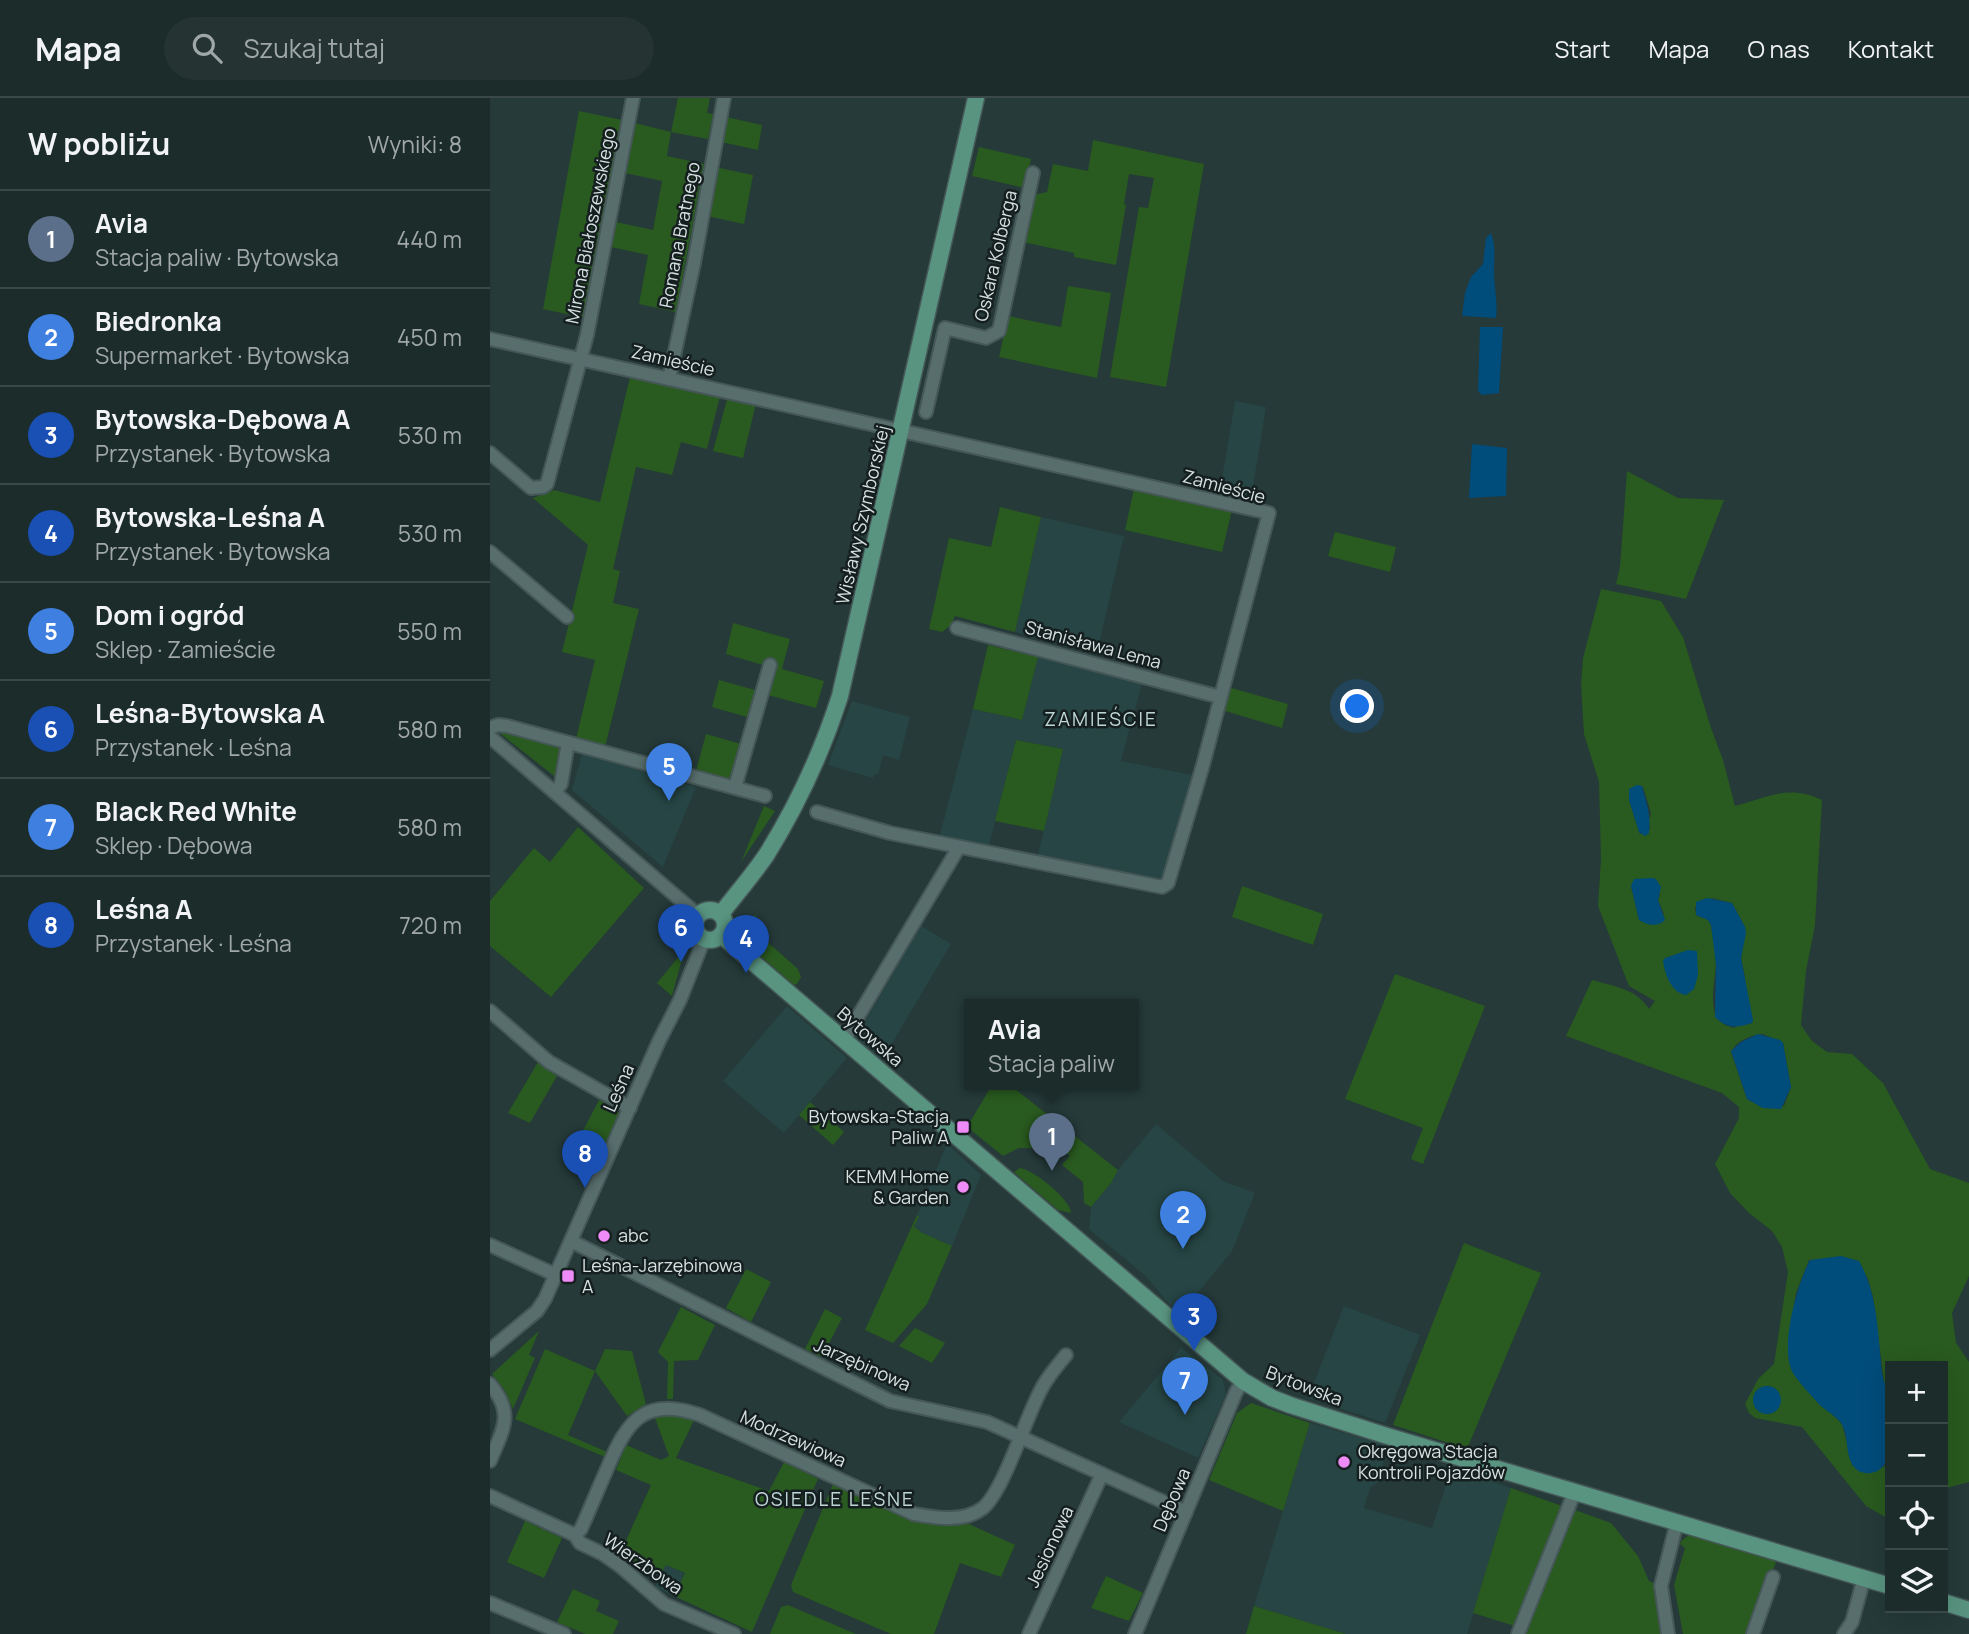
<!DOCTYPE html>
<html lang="pl">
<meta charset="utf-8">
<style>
body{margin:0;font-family:Manrope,sans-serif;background:#253433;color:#f1f3f6}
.controls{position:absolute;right:21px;bottom:21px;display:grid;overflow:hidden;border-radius:0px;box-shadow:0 7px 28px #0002}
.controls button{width:63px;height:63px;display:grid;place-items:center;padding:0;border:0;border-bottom:2px solid #3a4847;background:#1c2c2b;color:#f1f3f6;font:35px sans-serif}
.you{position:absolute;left:868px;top:609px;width:24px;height:24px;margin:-18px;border:5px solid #fff;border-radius:50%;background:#1a73e8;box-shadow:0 0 0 10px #1a73e833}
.badge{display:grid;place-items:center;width:46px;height:46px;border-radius:50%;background:#ef8bf7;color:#fff;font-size:23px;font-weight:700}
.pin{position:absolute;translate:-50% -58px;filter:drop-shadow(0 2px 4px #0008)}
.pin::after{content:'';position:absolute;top:37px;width:24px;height:21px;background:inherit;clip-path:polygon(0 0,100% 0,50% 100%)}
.popup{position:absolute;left:474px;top:901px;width:175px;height:91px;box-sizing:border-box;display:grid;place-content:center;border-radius:0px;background:#1c2c2b;filter:drop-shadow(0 2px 5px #0005);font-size:23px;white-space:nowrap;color:#a0a7a9}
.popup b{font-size:26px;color:#f1f3f6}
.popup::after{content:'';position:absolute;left:50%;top:100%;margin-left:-14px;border:14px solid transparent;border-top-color:#1c2c2b}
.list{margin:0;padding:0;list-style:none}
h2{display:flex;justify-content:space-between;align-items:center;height:91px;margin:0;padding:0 28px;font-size:30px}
h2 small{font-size:23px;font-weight:400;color:#a0a7a9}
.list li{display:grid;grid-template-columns:46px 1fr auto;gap:21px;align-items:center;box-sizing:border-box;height:98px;padding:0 28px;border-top:2px solid #3a4847}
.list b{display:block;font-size:26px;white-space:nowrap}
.list p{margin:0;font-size:23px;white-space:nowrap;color:#a0a7a9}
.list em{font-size:23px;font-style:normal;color:#a0a7a9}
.icon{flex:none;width:38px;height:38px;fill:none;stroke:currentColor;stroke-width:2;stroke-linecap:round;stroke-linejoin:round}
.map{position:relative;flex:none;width:1479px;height:1536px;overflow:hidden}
header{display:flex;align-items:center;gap:42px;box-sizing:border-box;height:98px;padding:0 35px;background:#1c2c2b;border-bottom:2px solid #3a4847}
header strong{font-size:33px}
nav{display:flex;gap:38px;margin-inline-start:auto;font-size:24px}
.search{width:490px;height:63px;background:#253433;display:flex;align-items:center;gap:18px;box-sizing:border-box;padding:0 24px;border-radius:38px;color:#a0a7a9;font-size:26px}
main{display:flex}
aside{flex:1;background:#1c2c2b}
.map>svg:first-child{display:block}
.built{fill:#264544}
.green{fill:#295a1f;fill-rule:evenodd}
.water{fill:#004c7b}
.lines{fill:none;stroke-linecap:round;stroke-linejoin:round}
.minor-casing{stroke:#455757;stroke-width:16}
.major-casing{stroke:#455757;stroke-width:19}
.minor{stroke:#576e6d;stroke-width:12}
.major{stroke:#599481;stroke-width:16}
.poi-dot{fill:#ef8bf7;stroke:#161f1f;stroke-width:2.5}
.labels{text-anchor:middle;stroke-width:5;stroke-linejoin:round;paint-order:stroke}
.street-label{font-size:18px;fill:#d6e2e1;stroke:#161f1f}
.poi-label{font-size:18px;fill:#d6e2e1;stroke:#161f1f;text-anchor:start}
.neighbourhood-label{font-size:19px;letter-spacing:2px;fill:#bed7d6;stroke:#161f1f}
</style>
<header>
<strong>Mapa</strong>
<div class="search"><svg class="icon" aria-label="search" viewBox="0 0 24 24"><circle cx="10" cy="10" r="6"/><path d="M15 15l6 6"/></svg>Szukaj tutaj</div>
<nav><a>Start</a><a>Mapa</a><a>O nas</a><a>Kontakt</a></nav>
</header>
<main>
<aside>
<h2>W pobliżu<small>Wyniki: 8</small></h2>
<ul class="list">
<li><span class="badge" style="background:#5c6f8a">1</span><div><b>Avia</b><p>Stacja paliw · Bytowska</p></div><em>440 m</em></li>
<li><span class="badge" style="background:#3f7fe0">2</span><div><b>Biedronka</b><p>Supermarket · Bytowska</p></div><em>450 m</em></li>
<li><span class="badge" style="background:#1a4fb4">3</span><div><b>Bytowska-Dębowa A</b><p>Przystanek · Bytowska</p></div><em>530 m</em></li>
<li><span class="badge" style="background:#1a4fb4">4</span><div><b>Bytowska-Leśna A</b><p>Przystanek · Bytowska</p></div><em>530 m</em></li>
<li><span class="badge" style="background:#3f7fe0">5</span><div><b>Dom i ogród</b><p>Sklep · Zamieście</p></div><em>550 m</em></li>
<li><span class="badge" style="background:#1a4fb4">6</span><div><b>Leśna-Bytowska A</b><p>Przystanek · Leśna</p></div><em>580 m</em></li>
<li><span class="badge" style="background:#3f7fe0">7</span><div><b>Black Red White</b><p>Sklep · Dębowa</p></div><em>580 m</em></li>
<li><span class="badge" style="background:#1a4fb4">8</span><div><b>Leśna A</b><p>Przystanek · Leśna</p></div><em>720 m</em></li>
</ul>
</aside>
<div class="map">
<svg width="1479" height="1536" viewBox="0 0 1479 1536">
<rect width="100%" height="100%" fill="#253a39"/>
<g class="built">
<path d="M745,303L776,309L760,407L743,403L730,392Z"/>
<path d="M551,419L634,438L607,555L525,534Z"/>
<path d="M548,559L652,585L631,663L702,677L675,777L666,783L547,761L573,651L526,642L498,751L449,740L483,611L531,622Z"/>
<path d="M362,603L420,619L409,662L393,657L388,677L384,676L383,680L338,667Z"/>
<path d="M92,656L206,689L173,769L82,692Z"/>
<path d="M431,828L461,846L392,962L366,939Z"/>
<path d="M297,908L357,960L294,1035L233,983Z"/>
<path d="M666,1026L733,1083L765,1095L742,1153L689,1218L657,1179L599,1131L601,1109L621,1085L628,1072Z"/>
<path d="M457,1046L491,1077L462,1148L429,1134L424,1130L428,1118L427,1117Z"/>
<path d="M854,1208L930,1237L895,1325L818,1300Z"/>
<path d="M691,1250L733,1282L736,1296L708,1360L629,1324Z"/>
<path d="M820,1325L898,1348L888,1384L880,1390L874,1410L942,1430L962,1369L1021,1390L977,1536H856L764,1508Z"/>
<path d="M176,1466L195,1476L184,1498L165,1489Z"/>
</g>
<g class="green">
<path d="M188,0H220L217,15L223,16L218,41L181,34L177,58L214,66L186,214L149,206L158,157L121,149L126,124L163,132L172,83L135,75L145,25L181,34Z"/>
<path d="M89,13L132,22L95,220L53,211Z"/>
<path d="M236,19L272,27L268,52L231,44Z"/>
<path d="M603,42L714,66L676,289L620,279L649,109L658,110L664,80L639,76L634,106L636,107L626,167L584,159V155L533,144L543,97L557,94L563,66L598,73Z"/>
<path d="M489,49L541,61L535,90L482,78Z"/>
<path d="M225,69L263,77L254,126L217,118Z"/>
<path d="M578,188L621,195L607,280L509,259L518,218L571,229Z"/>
<path d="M140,279L230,298L217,351L191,344L182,377L146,369L123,471L130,473L123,505L149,511L115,649L86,641L105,562L72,554L98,447L43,400L64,392L110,404Z"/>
<path d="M238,298L266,305L253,360L223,353Z"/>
<path d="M1137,373L1188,400L1234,402L1196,501L1126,486L1130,469Z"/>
<path d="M644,391L742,412L732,454L635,432Z"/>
<path d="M510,409L551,419L525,534L465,518L461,527L452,534L439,531L459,440L501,449Z"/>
<path d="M845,434L906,449L900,474L838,458Z"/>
<path d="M1111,491L1171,503L1193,539L1221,630L1233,662L1245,708C1277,699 1300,686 1332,702L1325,827L1316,873L1311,927L1322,943L1337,954L1362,956L1393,985L1440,1071L1479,1085V1178L1462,1215L1466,1245L1479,1264V1384L1453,1391V1268H1400V1290L1394,1284L1383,1199L1377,1178L1319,1162L1306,1195L1300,1232L1310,1284L1352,1326L1363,1368L1394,1369L1400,1358V1417L1397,1420L1376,1408L1312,1329L1265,1320L1259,1315L1255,1306L1268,1281L1284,1266L1298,1174L1292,1149L1282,1133L1259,1115L1240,1095L1225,1066L1249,1020V1009L1232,995L1076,938L1102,882C1123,888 1147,891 1159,911L1165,903L1139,888L1108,808L1111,761L1109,684L1094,636L1091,587L1093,560ZM1153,689L1161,715L1159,722L1160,731L1150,736L1139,702ZM1162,780L1170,797L1168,802L1174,816L1149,822L1141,788ZM1222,800L1242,805L1255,829L1251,860L1255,879L1245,930C1213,925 1225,889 1226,865C1226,853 1223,840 1221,827L1218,822L1206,817L1205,809ZM1273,936L1293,945L1301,989L1294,1008L1273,1010L1257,1001L1241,954C1247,942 1261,937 1273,936Z"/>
<path d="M243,525L300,541L292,571L334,583L326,610L278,597L271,623L222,609L229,582L265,592L273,567L236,556Z"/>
<path d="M498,547L548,559L532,622L483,611Z"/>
<path d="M738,589L798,606L792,630L732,612Z"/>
<path d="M10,631L63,645L70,652L68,681L7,633Z"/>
<path d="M216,636L251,646L242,678L234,682L206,673Z"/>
<path d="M526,642L573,651L554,733L505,723Z"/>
<path d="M274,708L285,713L251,764Z"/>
<path d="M88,729L154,790L61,899L0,848V803L44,750L60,764Z"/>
<path d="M752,788L833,816L823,847L742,819Z"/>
<path d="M266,816V834L308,871L311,879L307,886L304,887L250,840Z"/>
<path d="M191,856L193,857L182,898L167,885Z"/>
<path d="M905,876L995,908L933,1066L921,1061L933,1030L855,1001Z"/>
<path d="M48,964L67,978L40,1025L18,1015Z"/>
<path d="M502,987H520L628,1072L621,1085L601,1109L594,1105L593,1084L572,1067L580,1058L560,1043L552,1050H529L513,1058L477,1029Z"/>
<path d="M109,1002L126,1010L130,1017L112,1057L86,1046Z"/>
<path d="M320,1004L354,1034L343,1047L309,1017Z"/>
<path d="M530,1070C543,1071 581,1102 581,1115L568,1112L524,1074Z"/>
<path d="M427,1117L429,1118L424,1129L430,1133V1134L462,1148L437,1206L403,1245L375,1232Z"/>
<path d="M974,1145L1051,1175L977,1351L903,1327Z"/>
<path d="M256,1171L281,1184L261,1224L236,1210Z"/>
<path d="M191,1209L225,1227L208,1262L184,1263L183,1301H177L178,1264L168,1254Z"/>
<path d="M335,1211L352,1220L332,1259L315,1251Z"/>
<path d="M425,1230L455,1245L442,1265L409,1248Z"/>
<path d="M49,1233L39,1257L45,1260L23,1311L14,1291L2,1276Z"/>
<path d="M55,1251L105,1273L115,1251L142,1253L156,1306L137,1318L105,1273L78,1337L117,1354L115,1359L25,1321Z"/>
<path d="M761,1305L820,1325L793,1413L719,1382L747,1315Z"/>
<path d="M190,1316L205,1320L186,1360L279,1393L294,1364L328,1381L262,1534L184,1498L195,1475L176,1467L171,1476L129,1458L161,1387L126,1372L136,1347L171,1362L179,1358L165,1320Z"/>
<path d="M343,1386L371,1396L389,1407L415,1418L450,1428L479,1426L525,1447L511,1479L470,1465L444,1536H401L303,1494L301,1487Z"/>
<path d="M1021,1390L1075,1409L1028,1529L983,1515Z"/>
<path d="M1085,1412L1121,1425L1148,1458L1159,1483L1166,1486L1174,1536H1032Z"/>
<path d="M35,1423L72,1440L54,1480L17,1464Z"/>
<path d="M1201,1436L1287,1461L1260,1536H1193L1184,1487L1195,1450L1190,1446L1192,1442Z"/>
<path d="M616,1478L653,1495L639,1523L601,1510Z"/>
<path d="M83,1491L110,1503L106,1513L129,1523L123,1536H95L67,1524Z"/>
<path d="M298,1507L366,1536H280L291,1509Z"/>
<path d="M764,1508L856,1536H756Z"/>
</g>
<g class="water">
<path d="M1001,135C1006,149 1004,160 1004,174C1004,190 1008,204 1006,220L972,218L975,195L981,179L993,166L996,140Z"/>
<path d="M990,229H1013L1009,295L992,297L988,293Z"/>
<path d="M982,346L1017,350L1016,398L979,400Z"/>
<path d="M1147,687L1152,688C1157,707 1161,716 1159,735L1155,738L1149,734L1139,702V691Z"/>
<path d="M1162,780L1166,781L1171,789L1168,802L1175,822C1168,829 1158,828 1149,822L1141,788L1144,781Z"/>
<path d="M1217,800L1242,805L1255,829L1256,835L1251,860L1263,922L1262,925C1247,930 1237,931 1225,919L1226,867L1221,827L1218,822L1206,817V804Z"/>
<path d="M1198,852L1207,853L1208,877L1204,891L1196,897C1181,895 1175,876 1173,863L1175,860Z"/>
<path d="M1268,936L1290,942L1293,945L1301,989L1291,1011L1273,1010L1257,1001L1241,953L1251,944Z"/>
<path d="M1351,1158L1369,1163C1388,1196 1388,1238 1392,1275L1394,1284L1400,1290C1400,1311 1410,1373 1380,1375C1373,1376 1366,1373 1362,1366C1355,1354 1359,1337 1351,1325C1346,1318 1338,1314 1331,1308C1325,1302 1307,1282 1303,1275C1289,1251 1307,1186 1320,1162Z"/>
<circle cx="1277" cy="1302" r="14"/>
</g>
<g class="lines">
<g class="minor-casing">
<g id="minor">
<path d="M0,241L779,415L713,667L678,785L672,789L400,735L327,714"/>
<path d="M179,281L204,165L234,0"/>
<path d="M436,314L455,230L496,240L509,233L543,75"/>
<path d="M0,355L41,390L53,389L57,386L97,237L143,0"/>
<path d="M0,454L77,519"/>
<path d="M467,530L730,599"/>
<path d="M0,630L8,627L17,628L275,698"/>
<path d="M0,639L208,817"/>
<path d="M245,689L280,567"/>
<path d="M65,694L71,686L78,645"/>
<path d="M0,913L59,964L140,1010"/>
<path d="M354,942L469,749"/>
<path d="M81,1143L400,1303L497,1324L696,1414"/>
<path d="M0,1147L66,1177"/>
<path d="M0,1252L47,1213L55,1201L169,943L190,902L214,841"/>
<path d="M0,1286C25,1316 13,1331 0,1363"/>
<path d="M0,1398L85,1437"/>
<path d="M85,1437L91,1431C100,1411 108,1391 117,1371C137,1323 154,1298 210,1317L424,1416C447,1420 473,1425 493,1410C515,1391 536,1317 553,1288C559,1277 568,1267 576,1257"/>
<path d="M85,1437L90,1445L113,1456L130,1468L174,1506L244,1536"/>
<path d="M0,1505L74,1536"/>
<path d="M539,1536L612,1376"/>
<path d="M645,1536L746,1294L753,1283"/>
<path d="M1028,1536L1085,1393"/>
<path d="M1178,1536L1171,1488L1187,1424"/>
<path d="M1263,1536L1283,1479"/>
<path d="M1354,1536L1362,1524L1374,1480"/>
</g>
</g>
<g class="major-casing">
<g id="major">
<circle cx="220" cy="827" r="15"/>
<path d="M231,816C246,796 263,777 277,756C308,706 332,654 350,598L486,0"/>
<path d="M231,837L753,1283L782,1300L800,1307L894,1337L1400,1488"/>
<path d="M1453,1504L1479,1512"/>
</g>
</g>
<use href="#minor" class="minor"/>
<use href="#major" class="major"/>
</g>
<g class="poi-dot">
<rect x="466" y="1022" width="14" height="14" rx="3.5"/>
<circle cx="473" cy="1089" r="7"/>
<circle cx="114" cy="1138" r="7"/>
<rect x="71" y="1171" width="14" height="14" rx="3.5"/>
<circle cx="854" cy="1364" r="7"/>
</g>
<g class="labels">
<g class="street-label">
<text transform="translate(101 128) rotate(-79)" y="6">Mirona Białoszewskiego</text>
<text transform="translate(190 137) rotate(-79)" y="6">Romana Bratnego</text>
<text transform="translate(506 158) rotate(-77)" y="6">Oskara Kolberga</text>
<text transform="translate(183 263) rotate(13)" y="6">Zamieście</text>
<text transform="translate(734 389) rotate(15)" y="6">Zamieście</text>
<text transform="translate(373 417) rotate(-77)" y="6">Wisławy Szymborskiej</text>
<text transform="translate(603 547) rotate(15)" y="6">Stanisława Lema</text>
<text transform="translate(380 939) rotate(41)" y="6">Bytowska</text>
<text transform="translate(129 990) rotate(-66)" y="6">Leśna</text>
<text transform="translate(372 1267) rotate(24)" y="6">Jarzębinowa</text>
<text transform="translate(814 1288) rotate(21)" y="6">Bytowska</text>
<text transform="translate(303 1341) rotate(24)" y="6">Modrzewiowa</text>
<text transform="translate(682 1402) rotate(-67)" y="6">Dębowa</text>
<text transform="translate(560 1449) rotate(-65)" y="6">Jesionowa</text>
<text transform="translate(153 1466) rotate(35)" y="6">Wierzbowa</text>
</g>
<g class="poi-label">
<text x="459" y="1025" text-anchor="end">Bytowska-Stacja<tspan x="459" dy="21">Paliw A</tspan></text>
<text x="459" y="1085" text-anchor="end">KEMM Home<tspan x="459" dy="21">&amp; Garden</tspan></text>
<text x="128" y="1144">abc</text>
<text x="92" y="1174">Leśna-Jarzębinowa<tspan x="92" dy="21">A</tspan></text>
<text x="868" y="1360">Okręgowa Stacja<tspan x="868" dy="21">Kontroli Pojazdów</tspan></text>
</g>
<g class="neighbourhood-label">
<text x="611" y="628">ZAMIEŚCIE</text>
<text x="345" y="1408">OSIEDLE LEŚNE</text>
</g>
</g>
</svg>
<div class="controls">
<button>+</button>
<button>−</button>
<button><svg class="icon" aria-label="locate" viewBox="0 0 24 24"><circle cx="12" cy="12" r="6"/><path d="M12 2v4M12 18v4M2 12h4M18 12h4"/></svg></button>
<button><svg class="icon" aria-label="layers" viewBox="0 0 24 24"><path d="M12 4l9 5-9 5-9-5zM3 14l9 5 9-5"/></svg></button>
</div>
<div class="you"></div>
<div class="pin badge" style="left:562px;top:1073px;background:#5c6f8a">1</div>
<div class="popup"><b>Avia</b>Stacja paliw</div>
<div class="pin badge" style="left:693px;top:1151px;background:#3f7fe0">2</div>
<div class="pin badge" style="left:704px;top:1253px;background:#1a4fb4">3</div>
<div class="pin badge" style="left:256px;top:875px;background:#1a4fb4">4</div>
<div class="pin badge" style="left:179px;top:703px;background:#3f7fe0">5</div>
<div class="pin badge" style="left:191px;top:864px;background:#1a4fb4">6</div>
<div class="pin badge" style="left:695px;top:1317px;background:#3f7fe0">7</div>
<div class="pin badge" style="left:95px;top:1090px;background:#1a4fb4">8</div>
</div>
</main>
